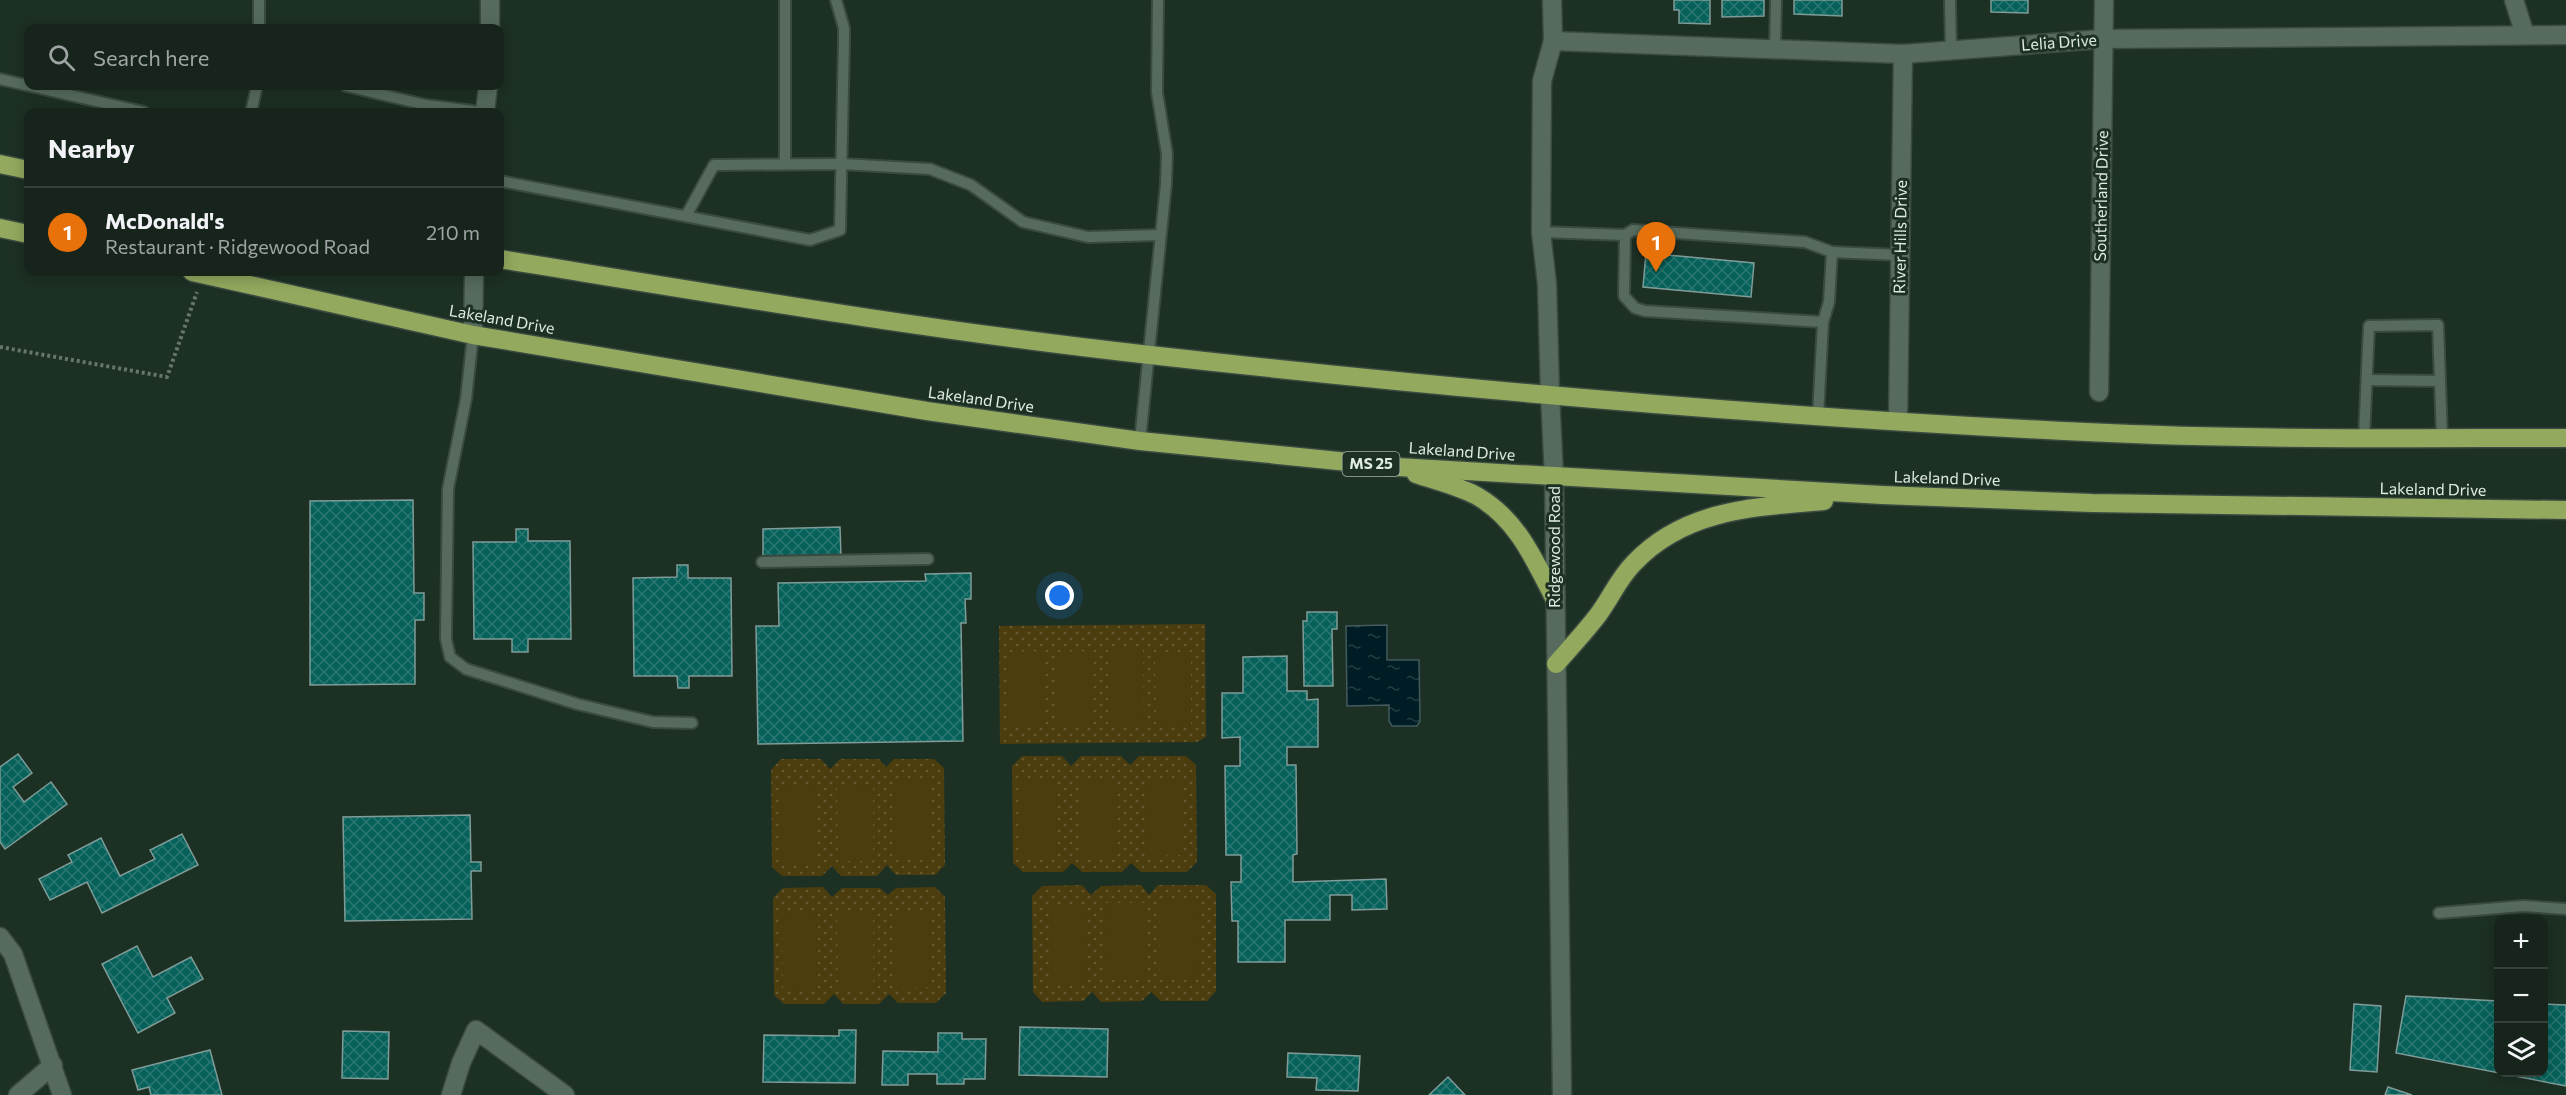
<!DOCTYPE html>
<meta charset="utf-8">
<style>
body{margin:0;font-family:Commissioner,sans-serif;background:#233028;color:#f1f3f6}
.controls{position:absolute;right:18px;bottom:18px;display:grid;overflow:hidden;border-radius:12px;box-shadow:0 3px 15px #0003}
.controls button{width:54px;height:54px;display:grid;place-items:center;padding:0;border:0;border-bottom:2px solid #35413a;background:#16241b;color:#f1f3f6;font:30px sans-serif}
.you{position:absolute;left:1060px;top:596px;width:21px;height:21px;margin:-15px;border:4px solid #fff;border-radius:50%;background:#1a73e8;box-shadow:0 0 0 9px #1a73e833}
.badge{display:grid;place-items:center;width:39px;height:39px;border-radius:50%;background:#b45309;color:#fff;font-size:20px;font-weight:700}
.pin{position:absolute;translate:-50% -50px;filter:drop-shadow(0 2px 3px #0008)}
.pin::after{content:'';position:absolute;top:32px;width:21px;height:18px;background:inherit;clip-path:polygon(0 0,100% 0,50% 100%)}
.list{margin:0;padding:0;list-style:none}
h2{display:flex;justify-content:space-between;align-items:center;height:78px;margin:0;padding:0 24px;font-size:26px}
h2 small{font-size:20px;font-weight:400;color:#9ea4a3}
.list li{display:grid;grid-template-columns:39px 1fr auto;gap:18px;align-items:center;box-sizing:border-box;height:90px;padding:0 24px;border-top:2px solid #35413a}
.list b{display:block;font-size:22px;white-space:nowrap}
.list p{margin:0;font-size:20px;white-space:nowrap;color:#9ea4a3}
.list em{font-size:20px;font-style:normal;color:#9ea4a3}
.icon{flex:none;width:33px;height:33px;fill:none;stroke:currentColor;stroke-width:2;stroke-linecap:round;stroke-linejoin:round}
.map{position:relative;flex:none;width:2566px;height:1095px;overflow:hidden}
.search{position:absolute;background:#16241b;box-shadow:0 3px 15px #0003;left:24px;top:24px;width:480px;height:66px;display:flex;align-items:center;gap:15px;box-sizing:border-box;padding:0 21px;border-radius:12px;color:#9ea4a3;font-size:22px}
.panel{position:absolute;background:#16241b;box-shadow:0 3px 15px #0003;left:24px;top:108px;width:480px;height:168px;border-radius:12px}
.map>svg:first-child{display:block}
.grass{fill:url(#grass-dots)}
.pitch{fill:#4c3d0e}
.water{fill:url(#water-ripples);stroke:#435a5e;stroke-width:1.5}
.building{fill:url(#building-cross-hatch);stroke:#7f9c98;stroke-width:1.5}
.lines{fill:none;stroke-linecap:round;stroke-linejoin:round}
.lane-casing{stroke:#3a4a40;stroke-width:14}
.street-casing{stroke:#3a4a40;stroke-width:21}
.secondary-casing{stroke:#3a4a40;stroke-width:21}
.highway-casing{stroke:#3a4a40;stroke-width:21}
.path{stroke:#65766b;stroke-width:4;stroke-dasharray:3 3;stroke-linecap:butt}
.lane{stroke:#566b5d;stroke-width:10}
.street{stroke:#566b5d;stroke-width:18}
.secondary{stroke:#566b5d;stroke-width:18}
.highway{stroke:#92a95e;stroke-width:18}
.labels{text-anchor:middle;stroke-width:6;stroke-linejoin:round;paint-order:stroke}
.shield{fill:#1d3024;stroke:#a4b2a9;stroke-width:1.5}
.shield-label{font-size:15px;font-weight:bold;fill:#deeae2}
.street-label{font-size:16px;fill:#deeae2;stroke:#1d3024}
</style>
<div class="map">
<svg width="2566" height="1095" viewBox="0 0 2566 1095">
<defs>
<pattern id="grass-dots" width="8" height="8" patternUnits="userSpaceOnUse" patternTransform="scale(1.5)"><rect width="8" height="8" fill="#4c3d0e"/><path d="M2 2h.1M6 6h.1" fill="none" stroke="#655931" stroke-width="1.8" stroke-linecap="round"/></pattern>
<pattern id="water-ripples" width="26" height="14" patternUnits="userSpaceOnUse" patternTransform="scale(1.5)"><rect width="26" height="14" fill="#001d25"/><path d="M2 4q2-2 4 0t4 0M15 11q2-2 4 0t4 0" fill="none" stroke="#253e44"/></pattern>
<pattern id="building-cross-hatch" width="8" height="8" patternUnits="userSpaceOnUse" patternTransform="scale(1.5)"><rect width="8" height="8" fill="#06615a"/><path d="M0 0l8 8M0 8l8-8" fill="none" stroke="#2a7871"/></pattern>
</defs>
<rect width="100%" height="100%" fill="#1d3024"/>
<g class="grass">
<path d="M1205,624L1206,737L1197,742L1000,744L999,626Z"/>
<path d="M1022,756H1062L1071,766L1081,756H1121L1130,765L1139,756H1186L1196,765L1197,862L1187,872H1141L1131,863L1122,872H1082L1072,863L1063,872H1023L1013,863L1012,766Z"/>
<path d="M781,759H821L830,769L840,759H879L886,767L894,759H934L944,768L945,865L935,875H896L887,865L877,876H841L832,866L822,876H782L772,867L771,770Z"/>
<path d="M1082,885L1091,895L1101,886L1141,885L1149,895L1158,885H1206L1216,894V991L1207,1001H1161L1151,992L1142,1001L1101,1002L1092,992L1083,1001L1042,1002L1033,992L1032,896L1042,886Z"/>
<path d="M823,887L832,897L842,888H880L888,895L896,888L935,887L945,897L946,993L936,1003H898L889,994L879,1004H843L834,994L824,1004H784L774,995L773,898L783,888Z"/>
</g>
<g class="pitch">
<path d="M1108,650H1143L1144,726H1108Z"/>
<path d="M1043,651V727H1008L1007,652Z"/>
<path d="M1090,651L1091,727H1055V652Z"/>
<path d="M1155,652H1191V727L1156,728Z"/>
<path d="M1146,779H1182V855L1147,856Z"/>
<path d="M1022,780H1057L1058,856H1022Z"/>
<path d="M1081,780H1116L1117,856H1081Z"/>
<path d="M894,782H930V858H895Z"/>
<path d="M873,784V861H838L837,785Z"/>
<path d="M816,785V862H781V786Z"/>
<path d="M1198,901L1199,978L1160,979V902Z"/>
<path d="M1105,903H1144L1145,980H1106Z"/>
<path d="M1049,905H1087L1088,982H1049Z"/>
<path d="M895,912H930L931,987L895,988Z"/>
<path d="M818,913V989L783,990L782,914Z"/>
<path d="M837,913H873V988H838Z"/>
</g>
<path class="water" d="M1387,625V660H1419L1420,721L1417,726H1392L1389,721V705L1347,706L1346,626Z"/>
<g class="building">
<path d="M1674,0H1710V24L1679,23V10H1674Z"/>
<path d="M1722,0H1764V16L1722,17Z"/>
<path d="M1794,0H1842V16L1794,14Z"/>
<path d="M1991,0H2028V13L1991,12Z"/>
<path d="M1646,253L1754,263L1751,297L1643,287Z"/>
<path d="M413,500L414,593H424V620H415V684L310,685V501Z"/>
<path d="M840,527L841,557L763,559V529Z"/>
<path d="M516,529H528V541H570L571,639H528V652H512V639H474L473,542H516Z"/>
<path d="M677,565H688V578H731L732,676H689V688H678L677,676H634L633,578L677,577Z"/>
<path d="M971,573V599H965L966,623H961L963,741L758,744L756,626H779L778,583L926,581L925,574Z"/>
<path d="M1307,612H1337V629H1332L1333,686H1304L1303,621H1307Z"/>
<path d="M1287,656V691H1307V700L1318,699V747H1287V765H1296L1297,854L1293,855V882L1386,879L1387,909L1352,910V895H1330V920H1285V962H1238V921H1232L1231,882H1241V855H1226L1225,766H1240V737L1222,738V693H1243V657Z"/>
<path d="M18,754L32,773L13,787L24,802L51,782L67,804L5,849L0,842V767Z"/>
<path d="M470,815L471,862H481V871H471L472,919L345,921L343,817Z"/>
<path d="M182,834L198,865L102,913L87,882L50,900L39,879L72,862L68,855L101,838L120,876L155,859L150,850Z"/>
<path d="M137,946L153,977L191,957L203,979L167,998L175,1013L138,1033L102,964Z"/>
<path d="M2406,996L2498,1001V1072H2544V1004L2566,1005V1086L2396,1053Z"/>
<path d="M2354,1004L2381,1006L2377,1072L2350,1070Z"/>
<path d="M1020,1027L1108,1029L1107,1077L1019,1075Z"/>
<path d="M839,1030H856L855,1083L763,1082L764,1035L839,1036Z"/>
<path d="M343,1031L389,1032L388,1079L342,1078Z"/>
<path d="M938,1033H962V1039H986L985,1079H964V1084H937V1074H908V1085H882L883,1051L938,1052Z"/>
<path d="M210,1050L222,1095H151L149,1087L138,1090L132,1070Z"/>
<path d="M1288,1053L1360,1056L1358,1091L1316,1090L1317,1078L1287,1077Z"/>
<path d="M1448,1077L1465,1095H1429Z"/>
<path d="M2388,1087L2412,1095H2385Z"/>
</g>
<g class="lines">
<g class="lane-casing">
<g id="lane">
<path d="M785,0V164"/>
<path d="M1950,0L1951,50"/>
<path d="M259,28V0"/>
<path d="M1775,49L1776,0"/>
<path d="M0,79L144,112"/>
<path d="M346,86L426,105L481,112"/>
<path d="M251,112L257,86"/>
<path d="M500,181L810,240L840,230L844,41V28L836,0"/>
<path d="M686,216L714,165L842,164L930,169L971,185L1023,222L1088,237L1159,235"/>
<path d="M1541,232L1625,235L1633,230L1805,242L1832,252L1829,302L1823,322L1645,311L1635,308L1624,296L1625,235"/>
<path d="M1832,252L1899,255"/>
<path d="M473,335L466,399L448,489L446,639L450,657L466,669L577,704L653,722L692,723"/>
<path d="M2367,380L2440,381"/>
<path d="M1818,416L1823,322"/>
<path d="M2364,438L2369,326L2438,325L2442,438"/>
<path d="M1140,441L1166,184L1167,154L1157,92L1158,0"/>
<path d="M762,562L928,559"/>
<path d="M2439,913L2523,906L2566,909"/>
</g>
</g>
<g class="street-casing">
<g id="street">
<path d="M2514,0L2525,35"/>
<path d="M490,28V0"/>
<path d="M1553,41L1903,54L2103,39L2566,35"/>
<path d="M485,112L488,86"/>
<path d="M473,335L474,272"/>
<path d="M2099,392L2104,0"/>
<path d="M1550,394L1547,284L1541,232L1542,81L1553,41L1552,0"/>
<path d="M1898,420L1903,54"/>
<path d="M0,937L13,954L62,1095"/>
<path d="M18,1095L53,1065"/>
<path d="M451,1095L461,1063L476,1030L565,1095"/>
</g>
</g>
<g class="secondary-casing">
<path id="secondary" d="M1550,394L1554,477L1562,1095"/>
</g>
<g class="highway-casing">
<g id="highway">
<path d="M0,164L28,170"/>
<path d="M0,228L28,234"/>
<path d="M500,259C716,294 932,331 1150,355C1461,390 1774,417 2086,432C2246,440 2406,438 2566,438"/>
<path d="M192,272L473,335L927,411L1140,441L1398,467L1882,495L2092,503L2566,510"/>
<path d="M1416,474C1436,481 1459,486 1477,496C1517,519 1534,559 1554,598"/>
<path d="M1556,664C1570,648 1585,632 1598,615C1611,598 1618,579 1634,563C1685,509 1755,507 1824,501"/>
</g>
</g>
<path class="path" d="M0,347L167,377L197,292"/>
<use href="#lane" class="lane"/>
<use href="#street" class="street"/>
<use href="#secondary" class="secondary"/>
<use href="#highway" class="highway"/>
</g>
<g class="labels">
<rect class="shield" x="1342.5" y="452" width="57" height="24" rx="4.5"/>
<g class="shield-label">
<text x="1371" y="469">MS 25</text>
</g>
<g class="street-label">
<text transform="translate(2059 42) rotate(-4)" y="6">Lelia Drive</text>
<text transform="translate(2101 196) rotate(-89)" y="6">Southerland Drive</text>
<text transform="translate(1900 237) rotate(-89)" y="6">River Hills Drive</text>
<text transform="translate(502 319) rotate(10)" y="6">Lakeland Drive</text>
<text transform="translate(981 399) rotate(8)" y="6">Lakeland Drive</text>
<text transform="translate(1462 451) rotate(4)" y="6">Lakeland Drive</text>
<text transform="translate(1947 478) rotate(2)" y="6">Lakeland Drive</text>
<text transform="translate(2433 489) rotate(1)" y="6">Lakeland Drive</text>
<text transform="translate(1554 547) rotate(-90)" y="6">Ridgewood Road</text>
</g>
</g>
</svg>
<div class="controls">
<button>+</button>
<button>−</button>
<button><svg class="icon" aria-label="layers" viewBox="0 0 24 24"><path d="M12 4l9 5-9 5-9-5zM3 14l9 5 9-5"/></svg></button>
</div>
<div class="you"></div>
<div class="pin badge" style="left:1656px;top:272px;background:#e8710a">1</div>
<div class="search"><svg class="icon" aria-label="search" viewBox="0 0 24 24"><circle cx="10" cy="10" r="6"/><path d="M15 15l6 6"/></svg>Search here</div>
<section class="panel">
<h2>Nearby<small></small></h2>
<ul class="list">
<li><span class="badge" style="background:#e8710a">1</span><div><b>McDonald's</b><p>Restaurant · Ridgewood Road</p></div><em>210 m</em></li>
</ul>
</section>
</div>
